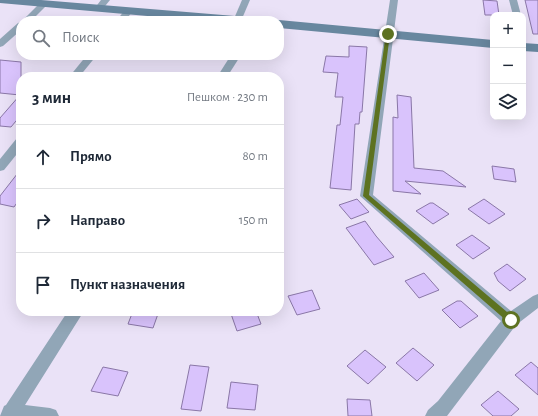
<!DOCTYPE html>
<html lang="ru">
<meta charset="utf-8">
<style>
body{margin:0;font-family:"Alegreya Sans",sans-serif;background:#f6f6f7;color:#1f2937}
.controls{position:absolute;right:12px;top:12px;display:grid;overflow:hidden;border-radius:8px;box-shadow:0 4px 16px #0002}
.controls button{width:36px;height:36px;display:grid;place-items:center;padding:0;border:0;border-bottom:1px solid #e0e1e3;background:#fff;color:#1f2937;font:20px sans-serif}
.stop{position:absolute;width:12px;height:12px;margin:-9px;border:3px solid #5d7221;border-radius:50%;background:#fff}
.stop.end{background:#5d7221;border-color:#fff;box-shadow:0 1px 4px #0008}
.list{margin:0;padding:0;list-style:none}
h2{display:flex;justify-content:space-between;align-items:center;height:52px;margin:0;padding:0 16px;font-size:17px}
h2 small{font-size:13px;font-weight:400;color:#747a83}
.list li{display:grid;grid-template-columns:26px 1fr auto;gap:12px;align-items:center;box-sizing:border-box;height:64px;padding:0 16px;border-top:1px solid #e0e1e3}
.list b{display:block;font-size:15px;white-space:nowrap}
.list em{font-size:13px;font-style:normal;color:#747a83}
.icon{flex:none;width:22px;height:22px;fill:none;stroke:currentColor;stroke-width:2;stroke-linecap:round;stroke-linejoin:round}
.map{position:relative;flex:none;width:538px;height:416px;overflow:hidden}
.search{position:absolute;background:#fff;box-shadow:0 4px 16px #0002;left:16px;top:16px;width:268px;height:44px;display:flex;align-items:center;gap:10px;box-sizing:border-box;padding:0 14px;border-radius:16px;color:#747a83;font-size:15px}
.panel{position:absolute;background:#fff;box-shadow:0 4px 16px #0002;left:16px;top:72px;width:268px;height:244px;border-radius:16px}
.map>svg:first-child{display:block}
.building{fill:#d9c3fc;stroke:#8a77a7}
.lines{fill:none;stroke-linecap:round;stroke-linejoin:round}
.street{fill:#91a6b7;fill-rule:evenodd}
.secondary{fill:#68879f;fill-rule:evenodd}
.route{fill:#5d7221}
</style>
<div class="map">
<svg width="538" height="416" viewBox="0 0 538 416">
<rect width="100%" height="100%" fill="#eae2f7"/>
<g class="building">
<path d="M483,0L497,1L499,15H485Z"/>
<path d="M525,0H538V34H533Z"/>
<path d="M349,46L367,47L362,112H360L359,124H355L351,190L330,188L337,125H340L343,97H335L338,73L323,72L326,56L349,57Z"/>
<path d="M0,60L21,62V115L11,127L0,126V118L20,95L0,93Z"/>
<path d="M397,95L411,97L414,168L443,171L466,187L405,181L421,194L393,191V117L398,118Z"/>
<path d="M492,166L514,169L516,182L494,179Z"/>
<path d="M21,169V197L14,207L0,204V196Z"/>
<path d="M357,199L369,212L351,219L339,205Z"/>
<path d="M484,199L505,214L489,224L468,209Z"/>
<path d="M430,203H433L449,214L433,224L416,211Z"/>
<path d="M365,221L376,236L394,257L374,265L346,228Z"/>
<path d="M472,235L490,248L473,259L456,245Z"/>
<path d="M507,264L526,279L510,291L498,281L494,273Z"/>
<path d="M424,273L439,290L419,298L405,281Z"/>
<path d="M312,290L320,309L297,315L288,296Z"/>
<path d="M457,301H461L478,316L460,328L442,310Z"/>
<path d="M133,311H159L153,328L128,324Z"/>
<path d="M230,311H256L261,324L237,331Z"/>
<path d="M413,348L434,365L417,381L396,363Z"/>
<path d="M365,350L386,367L368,384L347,366Z"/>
<path d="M531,362L538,368V395L515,375Z"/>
<path d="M190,365L209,367L201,411L181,409Z"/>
<path d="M103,367L128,372L118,396L91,391Z"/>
<path d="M231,382L258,385L255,410L227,408Z"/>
<path d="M498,391L519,409L511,416H493L481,405Z"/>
<path d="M347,399L370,400L372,416H348Z"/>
</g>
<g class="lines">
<g class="street">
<path d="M101,0H110L101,11H95L94,9Z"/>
<path d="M242,0H250L241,21H233Z"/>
<path d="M390,0H398L373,195L511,311L533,296L538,294V308L516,325L447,416H425L428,410L438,401L501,321L360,196Z"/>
<path d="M509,0H517L521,15H513Z"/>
<path d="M44,1L48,4L31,21H22L41,2Z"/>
<path d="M128,9L132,12L125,21H116L125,10Z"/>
<path d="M21,22V30L3,46L0,47V39L18,23Z"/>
<path d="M87,55H97L79,77H69Z"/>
<path d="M231,55H241L227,77H217Z"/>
<path d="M21,137V149L4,170L0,171V159L17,138Z"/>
<path d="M68,311H84L25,405L50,408L56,410L59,416H0L4,406L6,405Z"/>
</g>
<g class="secondary">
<path d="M0,0H41L247,17L251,18L253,21H204L0,3Z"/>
<path d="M279,20L493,40V48L279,28V21H276Z"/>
<path d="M523,43L538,44V52L523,51Z"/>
</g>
</g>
<path class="route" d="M386,33L390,34L369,195L513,317V322H508L363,196Z"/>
</svg>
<div class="controls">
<button>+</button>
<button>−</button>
<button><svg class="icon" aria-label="layers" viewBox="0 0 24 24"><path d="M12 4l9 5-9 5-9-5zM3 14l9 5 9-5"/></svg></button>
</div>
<div class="stop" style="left:511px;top:320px"></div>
<div class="stop end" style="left:388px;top:34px"></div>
<div class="search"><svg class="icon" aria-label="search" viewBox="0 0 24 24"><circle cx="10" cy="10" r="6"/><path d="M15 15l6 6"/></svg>Поиск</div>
<section class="panel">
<h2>3 мин<small>Пешком · 230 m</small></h2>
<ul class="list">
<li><svg class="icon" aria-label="ahead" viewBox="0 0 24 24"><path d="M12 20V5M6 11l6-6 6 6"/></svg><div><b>Прямо</b></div><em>80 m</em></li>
<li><svg class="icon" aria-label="right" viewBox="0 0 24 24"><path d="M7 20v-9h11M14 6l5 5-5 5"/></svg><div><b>Направо</b></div><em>150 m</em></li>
<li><svg class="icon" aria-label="arrive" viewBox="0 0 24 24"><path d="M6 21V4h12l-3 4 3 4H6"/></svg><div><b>Пункт назначения</b></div></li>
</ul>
</section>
</div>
